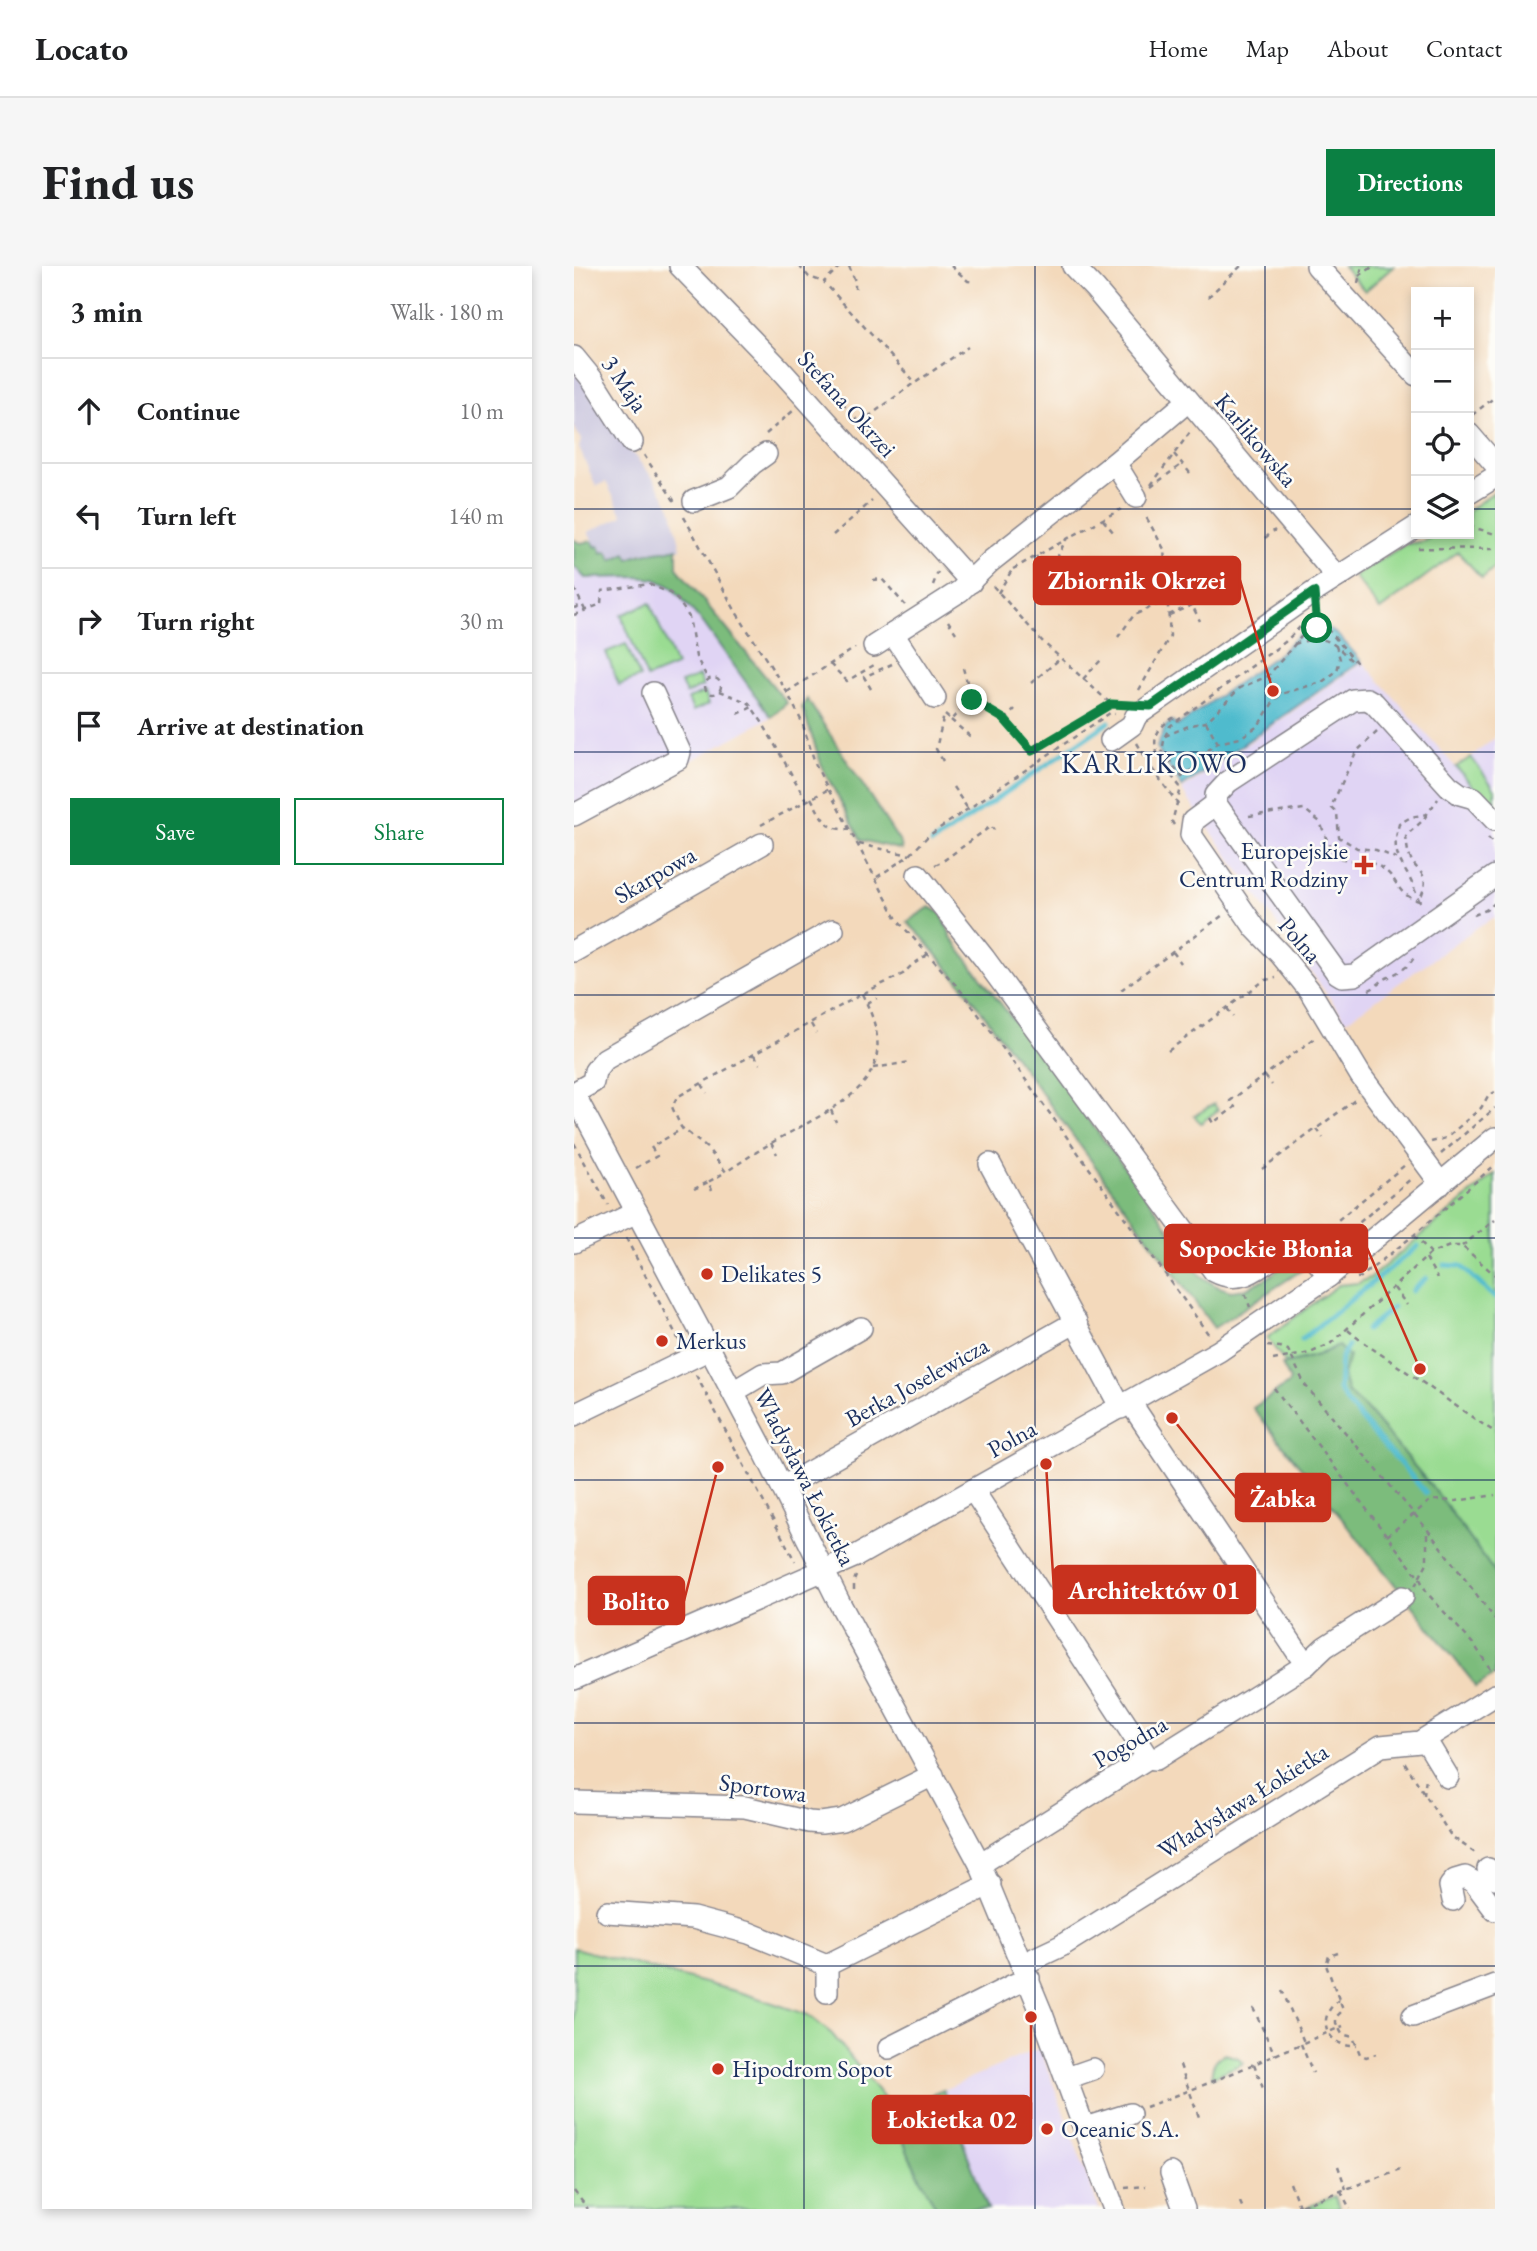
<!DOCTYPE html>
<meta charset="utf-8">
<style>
body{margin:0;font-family:"EB Garamond",serif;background:#f6f6f6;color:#202124}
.controls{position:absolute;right:21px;top:21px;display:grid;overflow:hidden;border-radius:0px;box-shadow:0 4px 10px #0003}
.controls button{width:63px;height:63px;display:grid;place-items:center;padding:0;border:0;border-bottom:2px solid #e0e0e0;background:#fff;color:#202124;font:35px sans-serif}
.stop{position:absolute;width:21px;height:21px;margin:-16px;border:5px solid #0b8043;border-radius:50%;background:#fff}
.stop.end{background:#0b8043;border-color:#fff;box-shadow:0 2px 7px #0008}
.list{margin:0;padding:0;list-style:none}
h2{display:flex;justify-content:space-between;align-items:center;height:91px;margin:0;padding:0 28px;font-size:30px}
h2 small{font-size:23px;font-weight:400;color:#757577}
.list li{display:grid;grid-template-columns:46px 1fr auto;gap:21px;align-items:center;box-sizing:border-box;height:105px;padding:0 28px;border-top:2px solid #e0e0e0}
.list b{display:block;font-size:26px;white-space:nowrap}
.list em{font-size:23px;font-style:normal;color:#757577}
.actions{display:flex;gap:14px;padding:21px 28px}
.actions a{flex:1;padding:16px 0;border:2px solid #0b8043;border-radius:0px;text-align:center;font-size:24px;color:#0b8043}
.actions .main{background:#0b8043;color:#fff}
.icon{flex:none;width:38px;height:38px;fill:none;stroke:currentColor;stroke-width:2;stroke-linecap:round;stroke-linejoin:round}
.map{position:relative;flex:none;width:921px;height:1943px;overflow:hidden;border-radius:0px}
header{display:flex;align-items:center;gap:42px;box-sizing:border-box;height:98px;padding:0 35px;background:#fff;border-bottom:2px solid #e0e0e0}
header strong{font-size:33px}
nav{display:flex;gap:38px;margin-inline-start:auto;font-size:24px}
.intro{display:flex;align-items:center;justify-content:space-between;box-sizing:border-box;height:168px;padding:0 42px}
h1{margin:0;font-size:49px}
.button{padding:18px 32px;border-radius:0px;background:#0b8043;color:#fff;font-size:24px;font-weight:700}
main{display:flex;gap:42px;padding:0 42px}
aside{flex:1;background:#fff;border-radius:0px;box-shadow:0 4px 10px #0003}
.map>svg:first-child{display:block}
.built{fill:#e0d4f4}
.industrial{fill:#c4c0db}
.green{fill:#9adc92;stroke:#5a8678;stroke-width:2}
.forest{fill:#7bbc7c;stroke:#4b766d;stroke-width:2}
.water{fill:#50bbcd;stroke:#367596;stroke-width:2}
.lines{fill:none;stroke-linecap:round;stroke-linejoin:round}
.stream{stroke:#50bbcd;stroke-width:5}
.minor-casing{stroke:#87848c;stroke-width:24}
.path{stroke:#87848c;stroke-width:2.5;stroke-dasharray:5 5;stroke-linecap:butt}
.minor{stroke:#fff;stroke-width:21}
.route{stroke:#0b8043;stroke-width:9}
.grid{fill:none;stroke:#1b2f5e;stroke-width:2;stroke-opacity:0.55}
.poi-dot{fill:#c8321e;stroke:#fdfcf7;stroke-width:2.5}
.labels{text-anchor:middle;stroke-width:5;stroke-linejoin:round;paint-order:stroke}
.street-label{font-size:24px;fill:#1b2f5e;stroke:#fdfcf7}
.poi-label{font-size:24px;fill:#1b2f5e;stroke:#fdfcf7;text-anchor:start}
.quarter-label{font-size:28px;letter-spacing:2px;fill:#1b2f5e;stroke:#fdfcf7}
.leader{fill:none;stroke:#c8321e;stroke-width:2.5}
.callout-dot{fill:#c8321e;stroke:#fdfcf7;stroke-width:2.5}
.callout{fill:#c8321e;stroke:#c8321e;stroke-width:2.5}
.callout-label{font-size:26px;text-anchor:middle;font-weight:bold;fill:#fff}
</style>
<header>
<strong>Locato</strong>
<nav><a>Home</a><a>Map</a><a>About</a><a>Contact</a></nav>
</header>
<div class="intro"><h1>Find us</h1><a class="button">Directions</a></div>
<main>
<aside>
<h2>3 min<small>Walk · 180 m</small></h2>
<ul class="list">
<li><svg class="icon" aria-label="ahead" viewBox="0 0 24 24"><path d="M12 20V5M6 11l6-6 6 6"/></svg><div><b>Continue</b></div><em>10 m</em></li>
<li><svg class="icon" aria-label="left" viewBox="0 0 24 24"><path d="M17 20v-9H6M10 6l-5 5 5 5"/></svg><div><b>Turn left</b></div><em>140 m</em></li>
<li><svg class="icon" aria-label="right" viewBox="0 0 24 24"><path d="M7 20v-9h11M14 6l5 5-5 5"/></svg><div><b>Turn right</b></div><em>30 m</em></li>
<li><svg class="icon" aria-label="arrive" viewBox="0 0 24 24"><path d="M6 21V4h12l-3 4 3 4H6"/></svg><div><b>Arrive at destination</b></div></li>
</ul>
<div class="actions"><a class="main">Save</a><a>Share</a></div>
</aside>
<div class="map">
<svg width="921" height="1943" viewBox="0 0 921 1943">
<rect width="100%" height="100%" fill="#fdfcf7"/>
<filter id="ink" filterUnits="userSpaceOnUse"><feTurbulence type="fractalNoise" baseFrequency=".0143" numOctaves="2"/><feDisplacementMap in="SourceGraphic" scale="14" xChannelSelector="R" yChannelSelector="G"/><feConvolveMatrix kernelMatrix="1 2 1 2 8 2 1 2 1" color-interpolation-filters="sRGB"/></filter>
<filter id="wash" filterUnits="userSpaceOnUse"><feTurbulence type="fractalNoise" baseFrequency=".00686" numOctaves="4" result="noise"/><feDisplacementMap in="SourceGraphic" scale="28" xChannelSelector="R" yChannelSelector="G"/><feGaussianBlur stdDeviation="1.57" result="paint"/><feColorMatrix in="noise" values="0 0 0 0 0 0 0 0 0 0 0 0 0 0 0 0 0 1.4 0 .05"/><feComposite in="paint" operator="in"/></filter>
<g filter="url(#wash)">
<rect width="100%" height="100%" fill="#f3d9bb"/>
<g class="built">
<path d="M0,288L94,309L197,451L0,559Z"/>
<path d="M789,396L921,546V651L905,660L772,755L609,526V523Z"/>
<path d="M921,472V523L897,491Z"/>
<path d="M466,1782L525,1943H414L369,1824Z"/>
</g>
<path class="industrial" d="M0,106L16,125L46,172L79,212L97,241L107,282L89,287H68L55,293L37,294L22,282L14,266L49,250L32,216L22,220L5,182L7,174L0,160Z"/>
<g class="green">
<path d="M769,0H820L791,25Z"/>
<path d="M920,226L921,301L908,312L884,286L806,344L780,310L832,278L851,275L861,268H895V244Z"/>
<path d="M76,337L102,400L73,412L47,349Z"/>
<path d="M52,378L66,411L45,419L32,386Z"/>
<path d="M125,410L129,420L112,428L107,417Z"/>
<path d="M131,426L135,438L119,445L114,433Z"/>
<path d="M897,491L921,523V546L882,501Z"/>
<path d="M640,838L644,844L627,857L620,850Z"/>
<path d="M921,908V1307L863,1227L793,1144L774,1127L769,1110L764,1080L744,1089L712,1097L693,1072L764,1019L784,1017L796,1012Z"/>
<path d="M0,1682L172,1728L234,1749L258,1768L320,1845L369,1824L414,1943H0Z"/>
<path d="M651,1788L664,1792L670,1797L638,1811C637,1800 641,1792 651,1788Z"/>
<path d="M761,1930L765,1942L762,1943H729Z"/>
</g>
<g class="forest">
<path d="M0,274L6,277L18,275L22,281L25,280L28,287L33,285L38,294L52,287L55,293C71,285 87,287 103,282V302L213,437L197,451L130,358L98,321L81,313L63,311L11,312L0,300Z"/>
<path d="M233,433L327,578L328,584L287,574L249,503L228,441Z"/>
<path d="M356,641L367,647L378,673L579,939L626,1009L642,1020L657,1025L671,1023L695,1011L716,994L730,995L734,1000L640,1062L392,724L350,673L333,656Z"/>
<path d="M764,1080L775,1090L769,1109L774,1127L793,1144L863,1227L921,1307V1409L901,1421L896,1412L679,1142L714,1118L716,1114L708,1099L744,1089Z"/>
<path d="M369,1824L414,1943H363L336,1892L323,1859L330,1860V1852L320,1845Z"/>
</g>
<path class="water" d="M738,359C760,358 773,380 787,395L608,521L587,489L583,481L591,461L598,455L603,460L707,386L729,364Z"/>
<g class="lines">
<g class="stream">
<path d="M358,577L535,456"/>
<path d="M870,999L887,1000L921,1032"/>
<path d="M838,1025L852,1012"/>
<path d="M792,1064L819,1041"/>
<path d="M728,1073L844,980"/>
<path d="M774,1080L767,1091L765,1124L774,1138L852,1227"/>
</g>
</g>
</g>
<g filter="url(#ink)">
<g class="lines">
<g class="minor-casing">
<g id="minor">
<path d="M106,0L203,100L397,316"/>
<path d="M499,0L521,23L763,311"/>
<path d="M743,0L842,109"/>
<path d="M0,91L18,113L58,176"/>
<path d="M895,168L921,198"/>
<path d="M541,197L562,231"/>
<path d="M895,227L921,211"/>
<path d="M120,235L155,221L178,198L192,188"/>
<path d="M319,368L361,432"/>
<path d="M300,380L386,325L417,295L541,197L614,135"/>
<path d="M537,474L558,459L562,450L740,326L842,261"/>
<path d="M642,538L763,707L768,710L781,709L921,610"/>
<path d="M0,549L104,493L106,486L79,427"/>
<path d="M344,609L410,692L640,1005C669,1021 688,999 712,982L720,979L735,985L755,1010"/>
<path d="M0,685L188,578"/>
<path d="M0,827L19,816L21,805L31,793L259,664"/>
<path d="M0,828L191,1187L265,1336L406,1598L468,1748L540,1943"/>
<path d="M416,898L547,1142"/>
<path d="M867,918L787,810L736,725L707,689L681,662L617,569L619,555L642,538V529L654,516L779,434L793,433L800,437L875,520L886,528L900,532L921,554"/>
<path d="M0,976L63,946"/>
<path d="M159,1126L189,1108L208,1107L287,1062"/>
<path d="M0,1149L136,1083"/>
<path d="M209,1221L502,1056"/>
<path d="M399,1224L574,1492"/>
<path d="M732,1399L751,1381L829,1331"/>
<path d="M0,1413L282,1290L645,1085L755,1010L921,872"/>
<path d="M851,1473L874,1511"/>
<path d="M0,1536L171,1541L235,1556L247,1557L268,1554L359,1509"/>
<path d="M406,1598L574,1492L582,1493L732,1399L556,1136"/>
<path d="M914,1603L921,1612"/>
<path d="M879,1634L876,1620L881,1614L891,1611L900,1616L921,1644"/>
<path d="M33,1646L119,1652L175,1667L253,1699V1726"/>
<path d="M449,1698L487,1680L807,1480L846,1476L921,1429"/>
<path d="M253,1699L416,1618"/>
<path d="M839,1750L921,1719"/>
<path d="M315,1782L437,1720L455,1712"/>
<path d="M493,1812L519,1803"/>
<path d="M511,1862L556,1848"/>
<path d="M597,1907L610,1943"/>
</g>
</g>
<g class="path">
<path d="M225,0L235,11L250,16"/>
<path d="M266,0L250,16L341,117L394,81"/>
<path d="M275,0L281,15V23"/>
<path d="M377,0L394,15L400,16"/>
<path d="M785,10L800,0"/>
<path d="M784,17L788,0"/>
<path d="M634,31L667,0"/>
<path d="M226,96L231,97L308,181L310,191"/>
<path d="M898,149L921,131"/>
<path d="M286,157L340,117"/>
<path d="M192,168L219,145"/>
<path d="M600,188L616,207"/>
<path d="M70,189L101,236"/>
<path d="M577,219L617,165"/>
<path d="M577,221L608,198"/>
<path d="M110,251L162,346L213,426L228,456L242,500L324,655L388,726L418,767L635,1069"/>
<path d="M529,254L540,267"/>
<path d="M895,260L921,268"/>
<path d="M259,269L298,235"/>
<path d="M691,272L701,264"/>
<path d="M844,282L921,283"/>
<path d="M462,290L479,318"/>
<path d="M439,303L547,243"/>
<path d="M474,311L492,273"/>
<path d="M299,314L308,313L331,339"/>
<path d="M359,319L364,306"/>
<path d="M419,320L469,376L537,438H549"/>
<path d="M0,322L11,344"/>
<path d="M424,327L438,304"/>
<path d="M0,342L8,339"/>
<path d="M0,349L27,338L28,325L75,318L96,327L104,334L115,351L122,391L134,413"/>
<path d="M595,349L618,339L626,355"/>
<path d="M374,355L382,367"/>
<path d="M726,361L711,376L596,460L591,470L588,485L608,511L620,502L637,481L644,477L666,472L684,460L700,435L707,428L748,416L763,405L766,393L762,380"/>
<path d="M544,371L560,349L648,309L668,296"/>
<path d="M720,378C754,368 756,374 780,397L782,396L756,366L752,362H743"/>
<path d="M256,398L273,415L300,399"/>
<path d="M389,402L398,434"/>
<path d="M694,410L707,427"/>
<circle cx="139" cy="420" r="8"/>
<path d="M509,413L528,393"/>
<path d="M457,417L487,392"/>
<path d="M297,423L290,411L318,398"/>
<path d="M565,424L596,370L590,283L571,249"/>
<path d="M146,425L175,437L188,456L232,534"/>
<path d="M213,426L281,382"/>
<path d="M164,448L178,441"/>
<path d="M371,449L377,454L396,433L430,453L458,485L537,438"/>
<path d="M377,454L398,472"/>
<path d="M431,454L441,443"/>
<path d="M632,456L644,477"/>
<path d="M803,466L782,486L757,541L763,547L765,571L783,582L802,584L824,593"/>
<path d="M591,470L617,459L632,456L666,422L694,410L726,372L733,365L743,362L742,352"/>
<path d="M563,477L579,504L604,538"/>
<path d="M369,495L362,483L370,449"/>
<path d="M379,521L394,543"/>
<path d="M237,532C248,551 251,565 275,563"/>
<path d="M675,550L730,543L746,556L759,590C775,597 793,592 808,602C826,614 820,627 845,635C859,605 844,611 835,589C833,583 833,577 832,571C838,562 848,558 853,548"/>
<path d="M187,559L255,523"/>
<path d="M600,559L598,556L607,522C590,499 563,474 599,452L605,453"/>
<path d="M914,572L921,580"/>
<path d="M285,578L336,589"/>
<path d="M361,599L369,595L417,560L420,564"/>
<path d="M303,611L336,589L354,570L536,447L541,448"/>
<path d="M846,636C841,626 838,615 832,606C821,586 819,581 825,558L837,551L853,548L864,533"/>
<path d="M900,649L912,644L921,637"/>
<path d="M599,686L607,697"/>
<path d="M547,724L649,649"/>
<path d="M795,724C803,721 807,714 815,711C826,705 836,701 841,689"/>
<path d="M288,728C330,807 280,832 217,866C194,878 173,892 152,906L134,883L107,861L98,841L103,831L288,728L329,708L337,700L354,688"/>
<path d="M293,737L303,732"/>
<path d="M653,742L659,751"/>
<path d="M237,758L242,767"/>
<path d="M594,785L691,714L702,712"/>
<path d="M180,789L186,798"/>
<path d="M299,802L337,796"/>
<path d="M691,810L698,819"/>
<path d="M128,818L133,827"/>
<path d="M257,844L262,856"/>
<path d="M636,852L639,857L661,841L656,835L741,772"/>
<path d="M743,863L749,872"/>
<path d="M857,876L872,872L907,842L914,830L921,826"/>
<path d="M0,877L34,939"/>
<path d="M197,877L203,888"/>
<path d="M867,888L921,842"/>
<path d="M62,902L83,890L77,881L108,863"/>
<path d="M688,903L781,834"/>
<path d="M120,923L134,916"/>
<path d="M138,924L134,916L152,906"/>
<path d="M840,969L857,987"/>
<path d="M52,972L107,1078"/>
<path d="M888,980L921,954"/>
<path d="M754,982L764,954L831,899"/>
<path d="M755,982L838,912"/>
<path d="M852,992L863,1012"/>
<path d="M783,1012L787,1011L840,969L921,899"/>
<path d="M820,1022L833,1039"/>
<path d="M671,1028L676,1041"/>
<path d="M774,1064C791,1079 809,1089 827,1102C859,1123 889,1146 921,1166"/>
<path d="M693,1080L706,1081L714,1084L731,1119L853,1263L921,1353"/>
<path d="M699,1094L736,1087L756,1078L857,987L876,980H888L921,1009"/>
<path d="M122,1109L221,1295"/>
<path d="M700,1122L846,1313L853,1327L901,1380L917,1404L921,1402"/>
<path d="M813,1270L857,1234L882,1235L921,1229"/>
<path d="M841,1320L853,1297V1263"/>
<path d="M280,1324V1315L282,1310"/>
<path d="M831,1497L877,1570L904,1589"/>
<path d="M850,1529L852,1511"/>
<path d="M764,1687L755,1690L752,1699L769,1744L762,1751V1757L768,1768L779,1771L786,1788L792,1791L802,1788"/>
<path d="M708,1724L730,1776"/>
<path d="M765,1734C740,1752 753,1782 783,1780"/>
<path d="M679,1742L701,1789"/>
<path d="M727,1778L739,1807"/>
<path d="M680,1798L690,1825"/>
<path d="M606,1799L625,1851"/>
<path d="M572,1841L640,1815L769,1760"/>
<path d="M764,1900L772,1923"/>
<path d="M716,1917L725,1940"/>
<path d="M551,1922L572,1920"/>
<path d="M0,1925L14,1943"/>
<path d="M767,1925L776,1943"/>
<path d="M666,1936L669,1943"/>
<path d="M718,1943L829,1902"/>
</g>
<use href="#minor" class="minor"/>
</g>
</g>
<g class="lines" filter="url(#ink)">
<path class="route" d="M398,434L430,453L458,485L537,438L577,440L740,326L743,362"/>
</g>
<path class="grid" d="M230,0V1943M461,0V1943M691,0V1943M0,243H842M895,243H921M0,486H921M0,729H921M0,972H921M0,1214H921M0,1457H921M0,1700H921"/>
<g class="poi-dot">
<path d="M786.5 588.5h7v7h7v7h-7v7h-7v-7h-7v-7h7z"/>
<circle cx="133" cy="1008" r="7"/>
<circle cx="88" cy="1075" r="7"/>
<circle cx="144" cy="1803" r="7"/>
<circle cx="473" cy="1863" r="7"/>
</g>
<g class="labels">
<g class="street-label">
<text transform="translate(51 118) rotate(56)" y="8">3 Maja</text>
<text transform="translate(273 138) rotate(48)" y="8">Stefana Okrzei</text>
<text transform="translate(682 174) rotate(50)" y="8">Karlikowska</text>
<text transform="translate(81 609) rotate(-30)" y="8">Skarpowa</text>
<text transform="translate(726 674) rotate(49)" y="8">Polna</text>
<text transform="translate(343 1116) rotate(-29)" y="8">Berka Joselewicza</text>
<text transform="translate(438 1173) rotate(-29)" y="8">Polna</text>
<text transform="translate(231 1211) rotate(63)" y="8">Władysława Łokietka</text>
<text transform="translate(556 1476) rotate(-30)" y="8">Pogodna</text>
<text transform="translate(189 1522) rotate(8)" y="8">Sportowa</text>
<text transform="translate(669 1535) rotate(-32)" y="8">Władysława Łokietka</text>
</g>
<g class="poi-label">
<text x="774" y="593" text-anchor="end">Europejskie<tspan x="774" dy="28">Centrum Rodziny</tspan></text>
<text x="147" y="1016">Delikates 5</text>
<text x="102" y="1083">Merkus</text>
<text x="158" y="1811">Hipodrom Sopot</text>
<text x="487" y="1871">Oceanic S.A.</text>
</g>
<g class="quarter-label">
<text x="581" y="507">KARLIKOWO</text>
</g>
</g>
<path class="leader" d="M699 425L666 314M846 1103L793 982M598 1152L662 1232M472 1198L480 1324M144 1201L110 1335M457 1751L457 1853"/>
<g class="callout-dot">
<circle cx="699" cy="425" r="7"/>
<circle cx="846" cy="1103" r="7"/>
<circle cx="598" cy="1152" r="7"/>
<circle cx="472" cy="1198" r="7"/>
<circle cx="144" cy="1201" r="7"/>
<circle cx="457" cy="1751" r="7"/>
</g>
<g class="callout">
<rect x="460" y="291" width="206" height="47" rx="7"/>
<rect x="591" y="959" width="202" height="47" rx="7"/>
<rect x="662" y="1208" width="94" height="47" rx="7"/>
<rect x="480" y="1300" width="201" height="47" rx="7"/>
<rect x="15" y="1311" width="95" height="47" rx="7"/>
<rect x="299" y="1830" width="158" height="47" rx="7"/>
</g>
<g class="callout-label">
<text x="563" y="323">Zbiornik Okrzei</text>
<text x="692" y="991">Sopockie Błonia</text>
<text x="709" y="1241">Żabka</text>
<text x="580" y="1333">Architektów 01</text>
<text x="62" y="1344">Bolito</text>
<text x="378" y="1862">Łokietka 02</text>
</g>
</svg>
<div class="controls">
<button>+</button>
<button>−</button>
<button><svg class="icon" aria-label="locate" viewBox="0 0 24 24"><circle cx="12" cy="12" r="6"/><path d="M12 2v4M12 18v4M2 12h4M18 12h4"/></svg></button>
<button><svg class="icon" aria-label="layers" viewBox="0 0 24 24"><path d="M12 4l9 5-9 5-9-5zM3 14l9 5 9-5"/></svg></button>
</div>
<div class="stop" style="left:743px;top:362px"></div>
<div class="stop end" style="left:398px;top:434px"></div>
</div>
</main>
